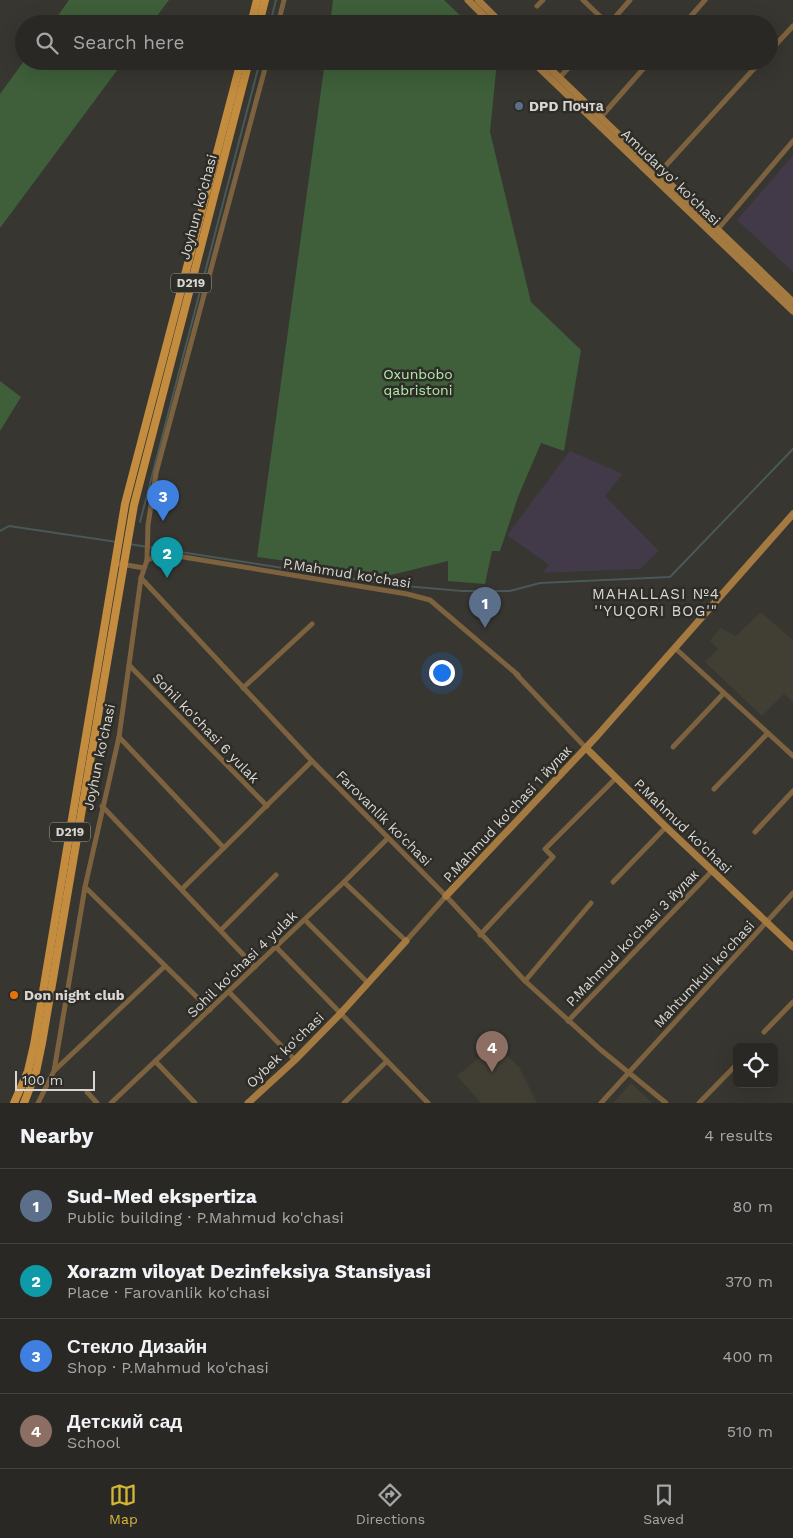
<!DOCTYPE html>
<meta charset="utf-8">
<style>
body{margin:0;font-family:"Work Sans",sans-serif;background:#31302d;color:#f1f3f6}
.controls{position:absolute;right:15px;bottom:15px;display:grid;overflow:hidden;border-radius:8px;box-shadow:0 5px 20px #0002}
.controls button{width:45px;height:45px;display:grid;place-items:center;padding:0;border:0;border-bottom:1px solid #454442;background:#292825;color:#f1f3f6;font:25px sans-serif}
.scale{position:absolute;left:15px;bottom:12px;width:80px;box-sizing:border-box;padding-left:5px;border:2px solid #d7d6d3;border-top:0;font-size:14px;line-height:18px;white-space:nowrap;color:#d7d6d3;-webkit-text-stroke:4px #2d2c27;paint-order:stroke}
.you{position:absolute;left:441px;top:672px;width:18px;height:18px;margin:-12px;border:4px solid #fff;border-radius:50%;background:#1a73e8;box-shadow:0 0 0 8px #1a73e833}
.badge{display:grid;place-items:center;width:32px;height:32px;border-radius:50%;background:#d4b635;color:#fff;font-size:16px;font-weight:700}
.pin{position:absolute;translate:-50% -41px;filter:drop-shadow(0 1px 2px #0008)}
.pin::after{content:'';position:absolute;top:26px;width:18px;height:15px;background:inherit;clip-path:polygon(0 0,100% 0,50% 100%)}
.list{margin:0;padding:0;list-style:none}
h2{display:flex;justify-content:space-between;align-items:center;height:65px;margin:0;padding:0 20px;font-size:21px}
h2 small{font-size:16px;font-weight:400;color:#a5a6a7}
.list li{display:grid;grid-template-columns:32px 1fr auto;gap:15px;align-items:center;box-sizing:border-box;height:75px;padding:0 20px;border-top:1px solid #454442}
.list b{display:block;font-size:19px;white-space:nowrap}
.list p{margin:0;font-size:16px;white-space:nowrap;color:#a5a6a7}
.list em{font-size:16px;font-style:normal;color:#a5a6a7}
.icon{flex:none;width:28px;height:28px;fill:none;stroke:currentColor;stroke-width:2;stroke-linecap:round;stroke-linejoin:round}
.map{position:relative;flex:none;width:793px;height:1103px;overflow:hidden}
.search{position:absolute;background:#292825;box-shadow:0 5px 20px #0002;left:15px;right:15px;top:15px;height:55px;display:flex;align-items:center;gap:12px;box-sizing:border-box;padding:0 18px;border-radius:28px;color:#a5a6a7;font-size:19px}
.sheet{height:365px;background:#292825}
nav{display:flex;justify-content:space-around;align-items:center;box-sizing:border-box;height:70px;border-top:1px solid #454442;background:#292825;font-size:14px;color:#a5a6a7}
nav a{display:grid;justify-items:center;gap:2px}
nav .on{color:#d4b635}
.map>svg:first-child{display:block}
.built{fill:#413f34}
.industrial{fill:#423949}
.green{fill:#3e5f39}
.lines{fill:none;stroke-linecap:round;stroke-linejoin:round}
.stream{stroke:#485958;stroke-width:2}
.street{stroke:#7d623f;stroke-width:5}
.secondary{stroke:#a57a40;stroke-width:7}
.primary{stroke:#c38c3e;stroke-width:8}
.service-dot{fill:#5c6f8a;stroke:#2d2c27;stroke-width:2}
.food-dot{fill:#e8710a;stroke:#2d2c27;stroke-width:2}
.labels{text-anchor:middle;stroke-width:5;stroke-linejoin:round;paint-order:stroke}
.shield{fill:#2d2c27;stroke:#a4a39f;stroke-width:1}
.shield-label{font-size:12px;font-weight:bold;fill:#d7d6d3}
.poi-label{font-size:14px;font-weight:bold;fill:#d7d6d3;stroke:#2d2c27;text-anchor:start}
.street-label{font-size:14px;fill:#d7d6d3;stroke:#2d2c27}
.park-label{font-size:14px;fill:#b3eba9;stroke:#2d2c27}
.neighbourhood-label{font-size:15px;letter-spacing:1px;fill:#d7d6d3;stroke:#2d2c27}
</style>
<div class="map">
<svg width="793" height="1103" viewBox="0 0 793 1103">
<rect width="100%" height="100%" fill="#373631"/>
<g class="built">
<path d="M761,612L793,640V702L784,694L762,716L705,662L718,649L710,641L720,628L736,636Z"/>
<path d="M495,1044L519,1067L537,1103H481L457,1076Z"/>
<path d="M631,1083L652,1103H613Z"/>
</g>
<g class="industrial">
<path d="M793,155V272L737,220Z"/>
<path d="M570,451L623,474L605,496L659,551L640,569L542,573L549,565L507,535Z"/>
</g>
<g class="green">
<path d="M69,0H169L151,24H52Z"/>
<path d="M333,0H444L469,24H330Z"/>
<path d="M24,61H124L0,228V94Z"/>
<path d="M325,61H497L490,132L531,302L581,350L564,451L541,443L518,497L500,551H492L485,584L448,581V561L391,575L257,557Z"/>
<path d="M0,381L21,397L0,431Z"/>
</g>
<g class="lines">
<g class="stream">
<path d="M270,24L276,0"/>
<path d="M140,522L260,61"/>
<path d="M0,531L9,526L117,542"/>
<path d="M129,544L393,585L462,591H510L540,583L670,577L793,449"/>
</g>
<g class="street">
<path d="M583,0L608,24"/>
<path d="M537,6L543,0"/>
<path d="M278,24L284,0"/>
<path d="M609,24L630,0"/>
<path d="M684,24L705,0"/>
<path d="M769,52L793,26"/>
<path d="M559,78L575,61"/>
<path d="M601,117L650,61"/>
<path d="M659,173L761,61"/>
<path d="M718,229L793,141"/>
<path d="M147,560L165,554L407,594L430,600L518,675"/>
<path d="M115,563L144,568"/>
<path d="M141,578L312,761L446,896L525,981L601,1050L666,1103"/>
<path d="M675,648L793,756"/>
<path d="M129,665L267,806"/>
<path d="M516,674L586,748"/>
<path d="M243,688L312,624"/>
<path d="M119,737L224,848"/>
<path d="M673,747L724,693"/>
<path d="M714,789L768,733"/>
<path d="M102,806L255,967"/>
<path d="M755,832L793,791"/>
<path d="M344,882L406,941L446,896"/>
<path d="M613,882L666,827"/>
<path d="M85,887L210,1010"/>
<path d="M182,889L312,761"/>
<path d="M305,920L367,982"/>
<path d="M221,930L276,875"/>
<path d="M480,935L553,857L545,849L616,778"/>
<path d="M276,947L428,1103"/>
<path d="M525,981L591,903"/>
<path d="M229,992L295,1060"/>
<path d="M568,1021L712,871"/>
<path d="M764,1032L793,1002"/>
<path d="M156,1062L195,1103"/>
<path d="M55,1070L165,966"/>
<path d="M87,1092L97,1103"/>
<path d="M38,1103L54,1071L85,887L119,737L141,578L147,560L148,525L156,473L267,61"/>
<path d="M111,1103L344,882L387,839"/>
<path d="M344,1103L387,1061"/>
<path d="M601,1103L793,893"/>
<path d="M699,1103L737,1064"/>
</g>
<g class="secondary">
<path d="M468,0L492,24"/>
<path d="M478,0L502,24"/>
<path d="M532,61L793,311"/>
<path d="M542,61L793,302"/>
<path d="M586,748L666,827L793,947"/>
<path d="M446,896L597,736L793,514"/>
<path d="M248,1103L295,1060L340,1014L406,941"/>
</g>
<g class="primary">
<path d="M251,24L257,0"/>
<path d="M259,24L265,0"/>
<path d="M14,1103L28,1071L34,1045L125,504L241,61"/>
<path d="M24,1103L36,1072L42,1043L134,505L249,61"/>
</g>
</g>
<circle class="service-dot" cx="519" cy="106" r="5"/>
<circle class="food-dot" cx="14" cy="995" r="5"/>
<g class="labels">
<g class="shield">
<rect x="171" y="273.5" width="40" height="19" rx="4"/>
<rect x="50" y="822.5" width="40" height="19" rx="4"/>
</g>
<g class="shield-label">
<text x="191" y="287">D219</text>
<text x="70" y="836">D219</text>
</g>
<g class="poi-label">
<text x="529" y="111">DPD Почта</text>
<text x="24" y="1000">Don night club</text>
</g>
<g class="street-label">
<text transform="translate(671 177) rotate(44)" y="5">Amudaryo' ko'chasi</text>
<text transform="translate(198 207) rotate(-75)" y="5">Joyhun ko'chasi</text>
<text transform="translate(347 573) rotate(9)" y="5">P.Mahmud ko'chasi</text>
<text transform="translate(206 728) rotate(46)" y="5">Sohil ko'chasi 6 yulak</text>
<text transform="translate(99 757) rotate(-78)" y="5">Joyhun ko'chasi</text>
<text transform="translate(507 814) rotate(-47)" y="5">P.Mahmud ko'chasi 1 йулак</text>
<text transform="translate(384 818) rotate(45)" y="5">Farovanlik ko'chasi</text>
<text transform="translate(683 826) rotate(44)" y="5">P.Mahmud ko'chasi</text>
<text transform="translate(632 938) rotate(-46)" y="5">P.Mahmud ko'chasi 3 йулак</text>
<text transform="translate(242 964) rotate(-44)" y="5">Sohil ko'chasi 4 yulak</text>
<text transform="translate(704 974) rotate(-47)" y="5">Mahtumkuli ko'chasi</text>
<text transform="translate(285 1050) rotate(-44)" y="5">Oybek ko'chasi</text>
</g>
<g class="park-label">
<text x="418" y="379">Oxunbobo<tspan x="418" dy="16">qabristoni</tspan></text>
</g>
<g class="neighbourhood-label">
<text x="656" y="599">MAHALLASI №4<tspan x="656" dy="17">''YUQORI BOG'"</tspan></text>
</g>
</g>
</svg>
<div class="controls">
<button><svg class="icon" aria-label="locate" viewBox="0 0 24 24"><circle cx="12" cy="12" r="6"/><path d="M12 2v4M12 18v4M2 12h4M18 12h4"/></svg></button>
</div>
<div class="scale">100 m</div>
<div class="you"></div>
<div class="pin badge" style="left:485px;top:628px;background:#5c6f8a">1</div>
<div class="pin badge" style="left:167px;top:578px;background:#0f9aa8">2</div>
<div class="pin badge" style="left:163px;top:521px;background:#3f7fe0">3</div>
<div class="pin badge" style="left:492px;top:1072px;background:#8d6e63">4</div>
<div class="search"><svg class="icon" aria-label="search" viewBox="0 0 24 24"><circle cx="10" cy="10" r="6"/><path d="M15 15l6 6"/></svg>Search here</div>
</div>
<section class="sheet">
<h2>Nearby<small>4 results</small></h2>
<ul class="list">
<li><span class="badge" style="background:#5c6f8a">1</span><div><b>Sud-Med ekspertiza</b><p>Public building · P.Mahmud ko'chasi</p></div><em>80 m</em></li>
<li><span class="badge" style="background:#0f9aa8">2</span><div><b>Xorazm viloyat Dezinfeksiya Stansiyasi</b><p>Place · Farovanlik ko'chasi</p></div><em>370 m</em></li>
<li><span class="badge" style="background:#3f7fe0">3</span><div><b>Стекло Дизайн</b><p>Shop · P.Mahmud ko'chasi</p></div><em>400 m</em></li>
<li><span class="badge" style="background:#8d6e63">4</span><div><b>Детский сад</b><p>School</p></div><em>510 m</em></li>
</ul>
</section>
<nav>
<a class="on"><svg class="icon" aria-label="map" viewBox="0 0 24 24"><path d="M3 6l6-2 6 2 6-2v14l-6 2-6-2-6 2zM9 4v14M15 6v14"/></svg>Map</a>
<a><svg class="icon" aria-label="directions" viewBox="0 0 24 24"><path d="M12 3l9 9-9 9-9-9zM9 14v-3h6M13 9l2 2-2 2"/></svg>Directions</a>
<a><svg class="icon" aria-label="saved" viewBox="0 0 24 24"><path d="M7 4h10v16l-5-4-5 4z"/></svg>Saved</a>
</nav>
